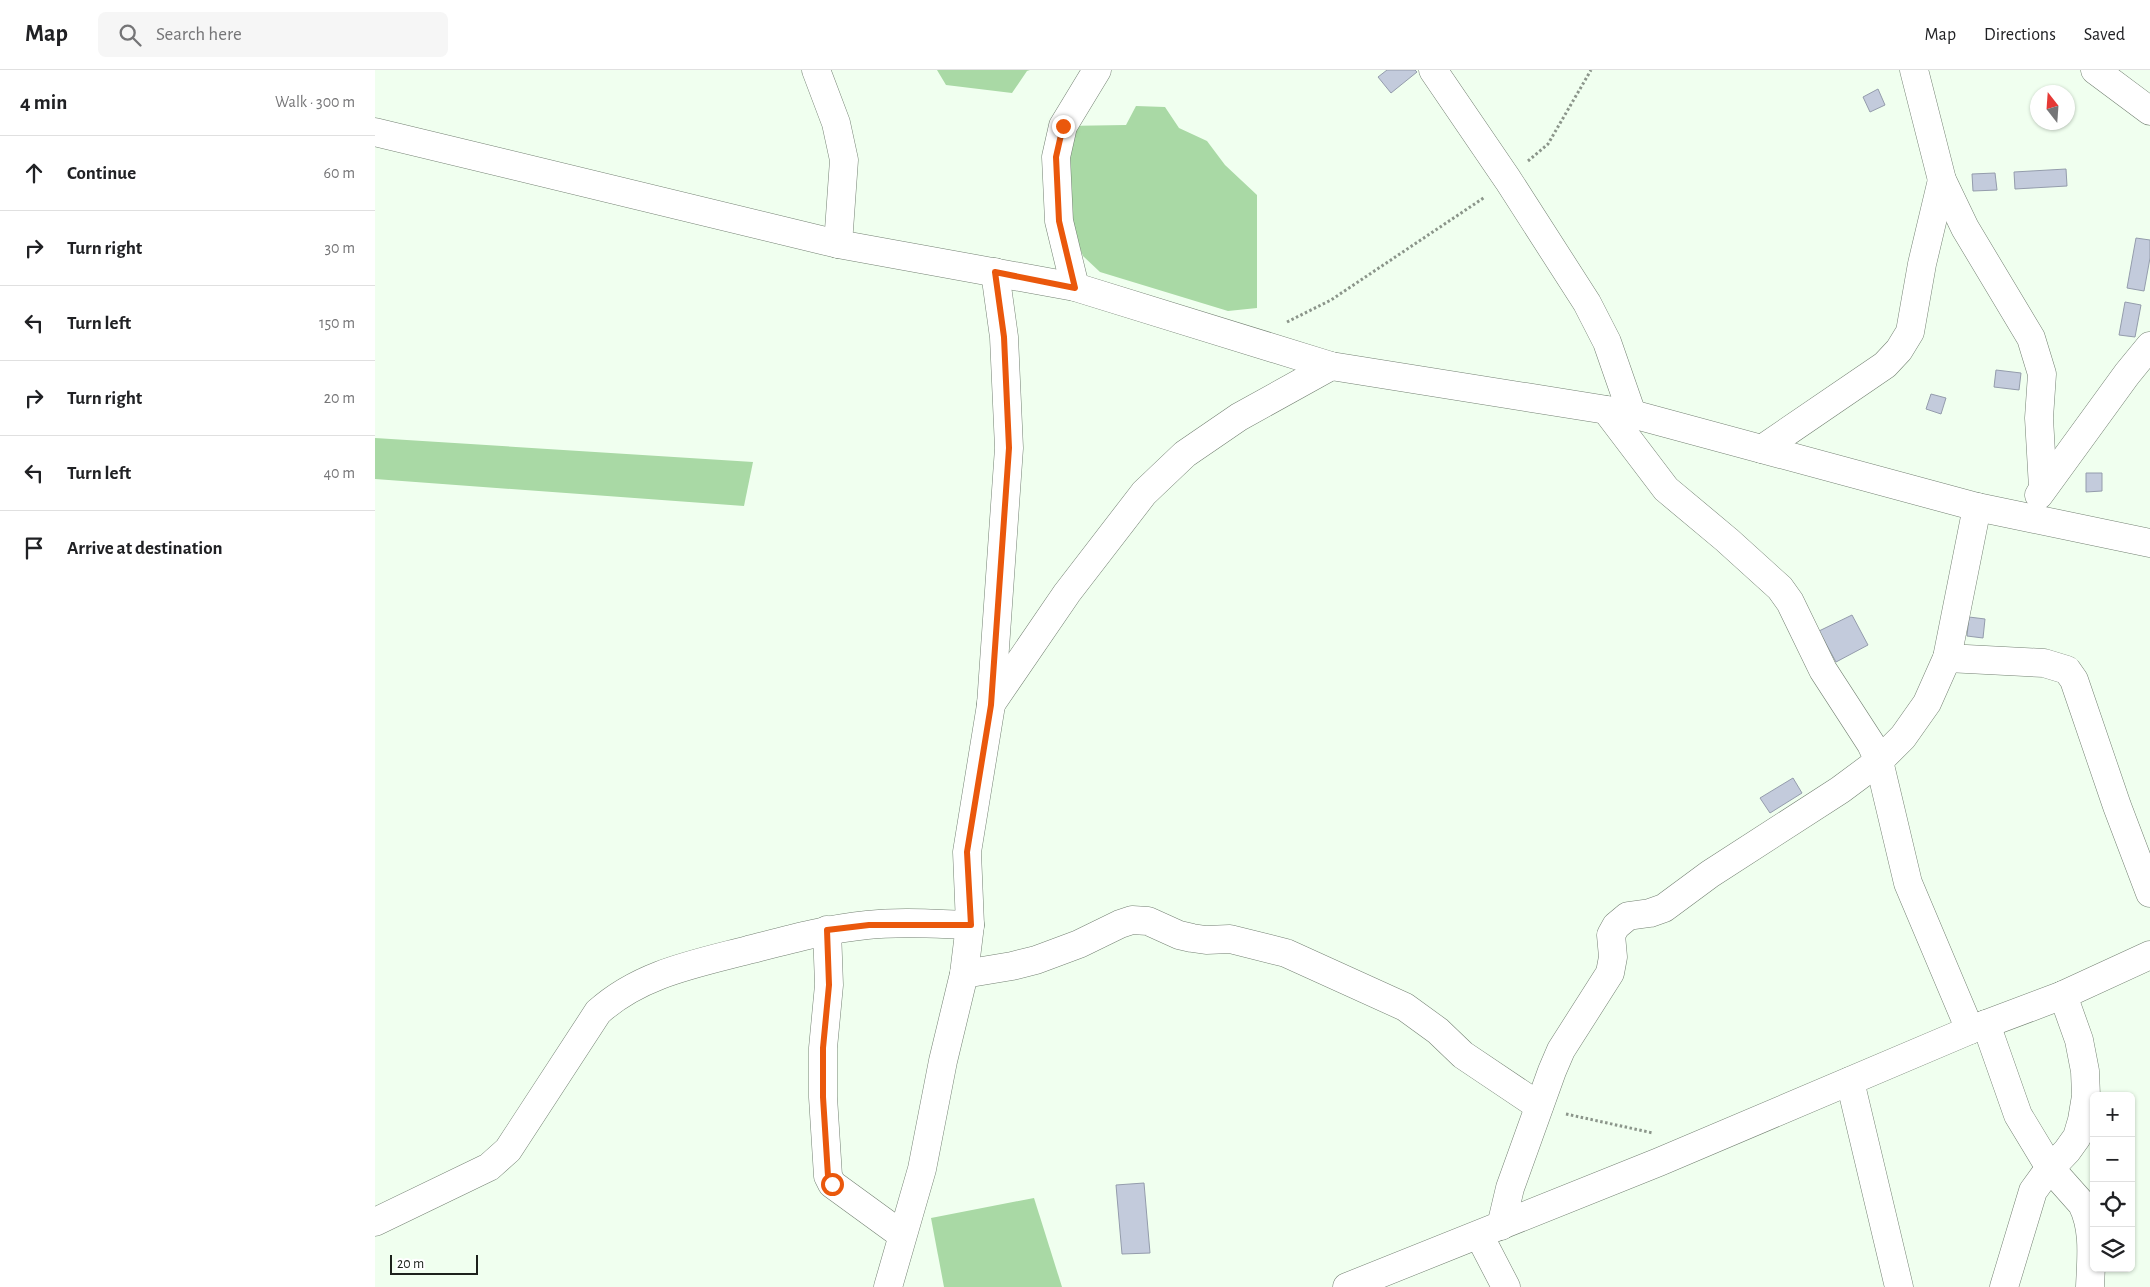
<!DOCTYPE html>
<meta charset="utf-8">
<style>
body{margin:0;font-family:"Alegreya Sans",sans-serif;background:#f6f6f6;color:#202124}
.controls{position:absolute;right:15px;bottom:15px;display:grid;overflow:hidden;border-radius:8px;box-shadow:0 1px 4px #0004}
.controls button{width:45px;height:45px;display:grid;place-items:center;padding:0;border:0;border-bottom:1px solid #e0e0e0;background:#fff;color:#202124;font:25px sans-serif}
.compass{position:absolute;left:1655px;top:15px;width:45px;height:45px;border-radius:50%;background:#fff;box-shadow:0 1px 4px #0004;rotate:343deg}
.scale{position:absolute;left:15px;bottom:12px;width:88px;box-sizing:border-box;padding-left:5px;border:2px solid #1c211b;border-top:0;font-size:14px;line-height:18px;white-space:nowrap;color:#1c211b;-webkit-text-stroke:4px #fff;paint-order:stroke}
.stop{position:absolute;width:15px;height:15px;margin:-11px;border:4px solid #ea580c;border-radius:50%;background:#fff}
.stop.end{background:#ea580c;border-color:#fff;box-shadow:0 1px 5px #0008}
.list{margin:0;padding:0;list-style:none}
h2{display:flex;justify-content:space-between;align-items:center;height:65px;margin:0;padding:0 20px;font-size:21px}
h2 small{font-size:16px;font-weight:400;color:#757577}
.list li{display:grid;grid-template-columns:32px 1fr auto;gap:15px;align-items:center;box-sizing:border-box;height:75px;padding:0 20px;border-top:1px solid #e0e0e0}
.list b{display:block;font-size:19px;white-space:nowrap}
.list em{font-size:16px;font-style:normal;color:#757577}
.icon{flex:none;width:28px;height:28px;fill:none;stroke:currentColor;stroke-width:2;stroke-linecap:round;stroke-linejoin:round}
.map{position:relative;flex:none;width:1775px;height:1217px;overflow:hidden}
header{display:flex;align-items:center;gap:30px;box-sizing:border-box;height:70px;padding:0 25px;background:#fff;border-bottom:1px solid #e0e0e0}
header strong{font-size:24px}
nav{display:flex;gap:28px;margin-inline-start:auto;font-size:18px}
.search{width:350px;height:45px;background:#f6f6f6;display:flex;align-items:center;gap:12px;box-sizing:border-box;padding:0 18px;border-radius:8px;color:#757577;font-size:19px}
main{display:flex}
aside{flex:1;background:#fff}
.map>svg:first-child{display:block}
.forest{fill:#a9d9a5}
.building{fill:#c3cbdc;stroke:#949cac}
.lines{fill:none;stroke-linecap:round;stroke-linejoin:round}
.minor-casing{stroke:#748173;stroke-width:29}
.tertiary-casing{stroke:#748173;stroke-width:29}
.path{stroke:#8b958a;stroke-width:3;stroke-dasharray:2.5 2.5;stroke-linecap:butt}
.minor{stroke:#fff;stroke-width:28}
.tertiary{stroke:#fff;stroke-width:28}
.route{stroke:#ea580c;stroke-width:6}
</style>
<header>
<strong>Map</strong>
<div class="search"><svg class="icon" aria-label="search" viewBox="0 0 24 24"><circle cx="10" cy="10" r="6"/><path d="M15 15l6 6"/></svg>Search here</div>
<nav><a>Map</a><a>Directions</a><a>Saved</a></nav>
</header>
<main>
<aside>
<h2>4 min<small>Walk · 300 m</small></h2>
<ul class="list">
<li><svg class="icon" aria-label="ahead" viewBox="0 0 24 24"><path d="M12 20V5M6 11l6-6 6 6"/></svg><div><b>Continue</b></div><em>60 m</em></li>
<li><svg class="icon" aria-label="right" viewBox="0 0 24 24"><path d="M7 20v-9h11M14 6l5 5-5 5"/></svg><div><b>Turn right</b></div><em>30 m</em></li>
<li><svg class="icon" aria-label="left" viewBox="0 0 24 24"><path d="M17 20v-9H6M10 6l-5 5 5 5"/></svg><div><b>Turn left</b></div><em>150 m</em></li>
<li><svg class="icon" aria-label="right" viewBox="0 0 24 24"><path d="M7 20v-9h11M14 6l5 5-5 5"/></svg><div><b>Turn right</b></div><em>20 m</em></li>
<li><svg class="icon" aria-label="left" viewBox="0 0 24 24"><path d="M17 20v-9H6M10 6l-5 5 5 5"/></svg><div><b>Turn left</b></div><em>40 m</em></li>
<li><svg class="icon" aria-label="arrive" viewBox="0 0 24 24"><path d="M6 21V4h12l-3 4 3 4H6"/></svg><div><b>Arrive at destination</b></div></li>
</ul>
</aside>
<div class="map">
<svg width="1775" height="1217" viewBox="0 0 1775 1217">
<rect width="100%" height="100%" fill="#f0ffef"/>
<g class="forest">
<path d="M562,0H655L652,1L637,23L571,15Z"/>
<path d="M761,36L790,37L804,58L832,71L850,95L882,125V238L853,241L725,202L708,186L689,138L688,56L751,55Z"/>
<path d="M0,368L378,392L369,436L0,409Z"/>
<path d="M659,1128L687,1217H569L556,1148Z"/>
</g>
<g class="building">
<path d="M1012,0H1040L1042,2L1016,23L1003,7Z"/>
<path d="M1503,19L1510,35L1495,42L1488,27Z"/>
<path d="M1691,99L1692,116L1640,119L1639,102Z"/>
<path d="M1620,103L1622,120L1598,121L1597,104Z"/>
<path d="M1761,168L1775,170V188L1769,221L1752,218Z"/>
<path d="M1750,232L1766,235L1760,267L1744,265Z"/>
<path d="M1621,300L1646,303L1644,320L1619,317Z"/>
<path d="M1556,324L1571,328L1566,344L1551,339Z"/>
<path d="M1711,403H1727V421L1711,422Z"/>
<path d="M1477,545L1493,575L1461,592L1444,561Z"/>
<path d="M1594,547L1610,549L1608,568L1592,566Z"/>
<path d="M1418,708L1427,723L1395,743L1385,728Z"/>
<path d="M769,1113L775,1183L747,1184L741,1115Z"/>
</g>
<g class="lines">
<g class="minor-casing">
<g id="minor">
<path d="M441,0L461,53L469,90L463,174"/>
<path d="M1058,0L1133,110L1212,233L1232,272L1257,344"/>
<path d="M1539,0L1567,110L1590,158L1656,268L1667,304L1664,348L1668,418"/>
<path d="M1720,0L1775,41"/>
<path d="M700,217L684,151L681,87L688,56L722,0"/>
<path d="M1231,340L1291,419L1352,470L1405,518L1415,532L1448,600L1496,674L1504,691L1533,813L1595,960"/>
<path d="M1387,379L1510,295L1524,280L1535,262L1547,194L1567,110"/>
<path d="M1664,425L1752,304L1775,276"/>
<path d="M1572,588L1669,593L1692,600L1699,610L1742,736L1775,823"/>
<path d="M616,634L692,523L769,423L810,384L864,347L956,296"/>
<path d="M452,860L454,915L448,978V1027L453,1106L457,1114L527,1165"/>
<path d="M589,904L637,896L661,890L704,874L745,854L757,850L773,851L804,865L817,868L831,870L855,869L911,883L1030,937L1063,961L1088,985L1164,1036"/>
<path d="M1611,954L1643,1045L1675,1098L1707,1134C1720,1160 1716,1189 1715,1217"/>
<path d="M1475,1011L1524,1217"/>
<path d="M0,1152L114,1097L133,1080L223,942C265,904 319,894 373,880C412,870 452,859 492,855C526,851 562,854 595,855"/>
<path d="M1126,1156L1135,1118L1177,1001L1186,980L1235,903L1238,887L1236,865L1241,856L1253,846L1275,843L1289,838L1335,804L1465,720L1504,691L1528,667L1552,633L1572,588L1602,437"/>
<path d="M1104,1165L1131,1217"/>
<path d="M513,1217L547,1099L568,991L589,904L595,855L592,782L616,635L634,378L629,267L620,202"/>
<path d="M972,1217L1284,1092L1595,960L1688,925L1775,885"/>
<path d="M1629,1217L1658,1121L1671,1103L1692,1081L1702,1067L1707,1050L1711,1026L1710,1001L1704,970L1688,925"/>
</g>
</g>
<g class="tertiary-casing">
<path id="tertiary" d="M0,62L463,174L700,217L956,296L1257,344L1602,437L1775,473"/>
</g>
<g class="path">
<path d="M1153,91L1173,74L1216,0"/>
<path d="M912,252L956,230L1110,127"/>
<path d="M1191,1044L1278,1063"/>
</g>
<use href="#minor" class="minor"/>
<use href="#tertiary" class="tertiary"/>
</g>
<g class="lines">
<path class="route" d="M457,1114L453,1106L448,1027V978L454,915L452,860L494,855H596L592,782L616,635L634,378L629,267L620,202L700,218L684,151L681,87L688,56"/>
</g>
</svg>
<div class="controls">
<button>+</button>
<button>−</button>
<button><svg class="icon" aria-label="locate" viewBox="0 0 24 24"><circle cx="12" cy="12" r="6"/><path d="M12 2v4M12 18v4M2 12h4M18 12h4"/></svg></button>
<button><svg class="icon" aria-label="layers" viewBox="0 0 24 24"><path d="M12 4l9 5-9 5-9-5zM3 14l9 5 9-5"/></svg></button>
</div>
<svg class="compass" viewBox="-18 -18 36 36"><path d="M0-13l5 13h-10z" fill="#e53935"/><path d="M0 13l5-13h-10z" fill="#757577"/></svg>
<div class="scale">20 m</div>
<div class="stop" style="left:457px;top:1114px"></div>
<div class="stop end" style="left:688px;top:56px"></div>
</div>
</main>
